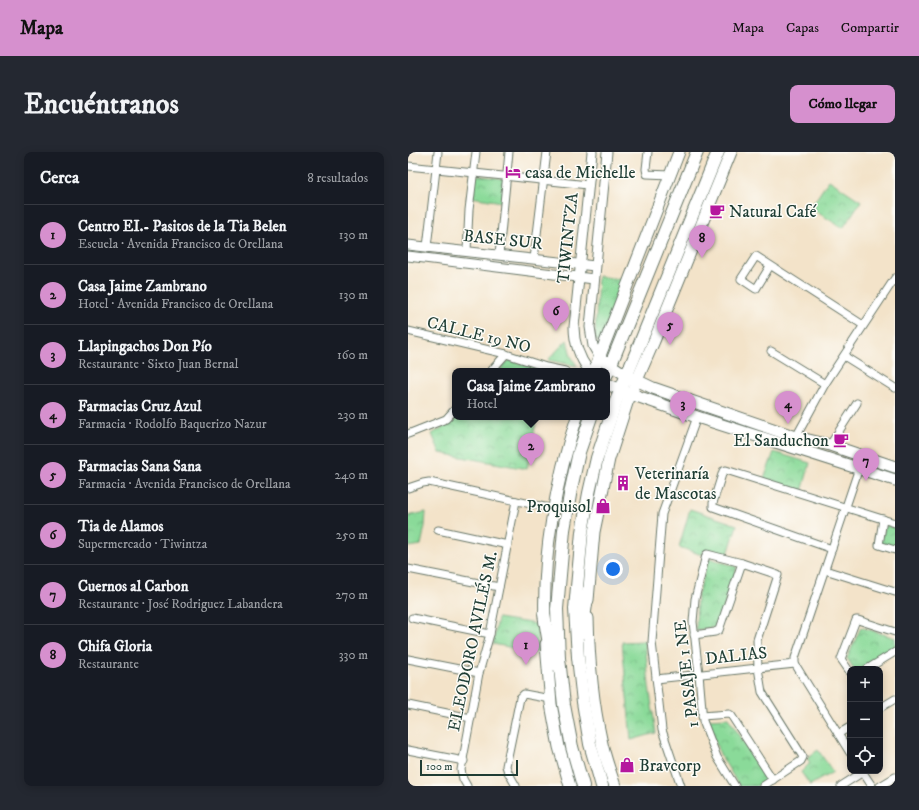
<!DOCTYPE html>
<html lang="es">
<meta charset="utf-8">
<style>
body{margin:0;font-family:"IM FELL DW Pica",serif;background:#242831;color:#f1f3f6}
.controls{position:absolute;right:12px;bottom:12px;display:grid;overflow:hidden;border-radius:8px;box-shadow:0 2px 10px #0003}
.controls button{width:36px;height:36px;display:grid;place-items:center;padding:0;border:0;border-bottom:1px solid #363941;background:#171b24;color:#f1f3f6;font:20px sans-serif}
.scale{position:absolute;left:12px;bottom:10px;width:98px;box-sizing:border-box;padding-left:4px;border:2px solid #1f3d34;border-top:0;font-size:11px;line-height:14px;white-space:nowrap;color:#1f3d34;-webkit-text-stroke:3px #fdfcf7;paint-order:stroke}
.you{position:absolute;left:205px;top:417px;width:14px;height:14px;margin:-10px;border:3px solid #fff;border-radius:50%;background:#1a73e8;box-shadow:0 0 0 6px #1a73e833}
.badge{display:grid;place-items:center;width:26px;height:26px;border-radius:50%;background:#d690ce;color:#111;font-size:13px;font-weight:700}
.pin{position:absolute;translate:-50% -33px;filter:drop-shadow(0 1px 2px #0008)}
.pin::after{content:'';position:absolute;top:21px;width:14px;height:12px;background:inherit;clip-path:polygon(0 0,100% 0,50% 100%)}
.popup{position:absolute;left:44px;top:216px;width:158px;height:52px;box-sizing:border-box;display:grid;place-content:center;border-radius:8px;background:#171b24;filter:drop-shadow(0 1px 3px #0005);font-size:13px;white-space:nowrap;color:#9ea1a6}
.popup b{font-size:15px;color:#f1f3f6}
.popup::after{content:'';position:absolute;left:50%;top:100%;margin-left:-8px;border:8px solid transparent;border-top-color:#171b24}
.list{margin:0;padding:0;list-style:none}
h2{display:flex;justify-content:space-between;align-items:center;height:52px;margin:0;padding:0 16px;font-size:17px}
h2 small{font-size:13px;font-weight:400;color:#9ea1a6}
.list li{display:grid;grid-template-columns:26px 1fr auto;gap:12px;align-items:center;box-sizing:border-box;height:60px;padding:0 16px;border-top:1px solid #363941}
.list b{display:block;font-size:15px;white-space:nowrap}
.list p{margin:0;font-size:13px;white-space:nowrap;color:#9ea1a6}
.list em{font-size:13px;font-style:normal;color:#9ea1a6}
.icon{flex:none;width:22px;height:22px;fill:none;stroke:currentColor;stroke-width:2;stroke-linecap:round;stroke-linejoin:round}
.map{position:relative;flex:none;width:487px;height:634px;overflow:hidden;border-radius:8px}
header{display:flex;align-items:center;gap:24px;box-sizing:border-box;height:56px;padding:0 20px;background:#d690ce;color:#111}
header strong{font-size:19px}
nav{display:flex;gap:22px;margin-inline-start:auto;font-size:14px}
.intro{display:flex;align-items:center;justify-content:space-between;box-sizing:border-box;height:96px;padding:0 24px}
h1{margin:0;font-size:28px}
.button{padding:10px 18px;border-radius:8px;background:#d690ce;color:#111;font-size:14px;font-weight:700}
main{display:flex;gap:24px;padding:0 24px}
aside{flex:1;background:#171b24;border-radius:8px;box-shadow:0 2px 10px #0003}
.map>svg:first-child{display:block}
.park{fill:url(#park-crowns);stroke:#548c66}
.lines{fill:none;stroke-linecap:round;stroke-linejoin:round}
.minor-casing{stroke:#697768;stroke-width:9}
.tertiary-casing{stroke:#697768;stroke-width:11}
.primary-casing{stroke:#697768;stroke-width:13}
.trunk-casing{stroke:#697768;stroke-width:14}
.minor{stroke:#fff;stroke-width:7}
.tertiary{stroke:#fff;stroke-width:9}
.primary{stroke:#fff;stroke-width:11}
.trunk{stroke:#fff;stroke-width:12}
.labels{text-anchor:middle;stroke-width:3;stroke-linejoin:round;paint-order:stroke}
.poi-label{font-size:17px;fill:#1f3d34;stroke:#fdfcf7;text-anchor:start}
.street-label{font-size:17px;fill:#1f3d34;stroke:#fdfcf7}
</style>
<header>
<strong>Mapa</strong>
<nav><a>Mapa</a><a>Capas</a><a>Compartir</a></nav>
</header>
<div class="intro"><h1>Encuéntranos</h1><a class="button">Cómo llegar</a></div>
<main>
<aside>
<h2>Cerca<small>8 resultados</small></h2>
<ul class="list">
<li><span class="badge">1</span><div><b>Centro EI.- Pasitos de la Tia Belen</b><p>Escuela · Avenida Francisco de Orellana</p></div><em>130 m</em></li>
<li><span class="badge">2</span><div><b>Casa Jaime Zambrano</b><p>Hotel · Avenida Francisco de Orellana</p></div><em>130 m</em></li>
<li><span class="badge">3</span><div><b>Llapingachos Don Pío</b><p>Restaurante · Sixto Juan Bernal</p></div><em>160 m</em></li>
<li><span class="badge">4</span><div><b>Farmacias Cruz Azul</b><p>Farmacia · Rodolfo Baquerizo Nazur</p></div><em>230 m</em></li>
<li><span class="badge">5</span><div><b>Farmacias Sana Sana</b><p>Farmacia · Avenida Francisco de Orellana</p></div><em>240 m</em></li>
<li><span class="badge">6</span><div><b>Tia de Alamos</b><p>Supermercado · Tiwintza</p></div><em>250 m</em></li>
<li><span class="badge">7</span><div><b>Cuernos al Carbon</b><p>Restaurante · José Rodriguez Labandera</p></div><em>270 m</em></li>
<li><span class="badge">8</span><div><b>Chifa Gloria</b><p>Restaurante</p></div><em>330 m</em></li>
</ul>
</aside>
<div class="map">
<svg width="487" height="634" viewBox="0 0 487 634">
<defs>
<pattern id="park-crowns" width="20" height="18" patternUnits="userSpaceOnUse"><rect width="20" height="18" fill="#8ada99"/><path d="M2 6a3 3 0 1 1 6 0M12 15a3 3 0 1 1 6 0" fill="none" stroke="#70b27e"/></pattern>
</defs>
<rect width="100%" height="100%" fill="#fdfcf7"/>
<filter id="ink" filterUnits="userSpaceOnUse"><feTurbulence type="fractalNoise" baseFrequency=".025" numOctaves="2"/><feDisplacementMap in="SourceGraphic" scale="8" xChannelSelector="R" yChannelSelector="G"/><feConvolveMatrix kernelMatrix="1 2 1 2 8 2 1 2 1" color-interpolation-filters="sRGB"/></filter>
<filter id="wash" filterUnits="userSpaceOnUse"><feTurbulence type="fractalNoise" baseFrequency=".012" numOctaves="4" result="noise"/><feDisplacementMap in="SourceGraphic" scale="16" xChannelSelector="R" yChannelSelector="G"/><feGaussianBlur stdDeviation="0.9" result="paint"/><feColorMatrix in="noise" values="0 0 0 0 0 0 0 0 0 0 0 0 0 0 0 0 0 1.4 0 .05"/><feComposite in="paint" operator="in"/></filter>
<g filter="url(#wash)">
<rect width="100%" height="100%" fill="#f3e3c9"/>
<g class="park">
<path d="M66,23L98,27L94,50L63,45Z"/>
<path d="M421,28L453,49L435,76L402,56Z"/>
<path d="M190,124L216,128L191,190L187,187Z"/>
<path d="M159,188L163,204L169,214L140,208Z"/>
<path d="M101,208L136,219H91Z"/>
<path d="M49,265H129L119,317L32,301L24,282L45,269Z"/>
<path d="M366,300L402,311L394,340L356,327Z"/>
<path d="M282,357L329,373L320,402L301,397L296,399L294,403L271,395Z"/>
<path d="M18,360L17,374L13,393L1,395L0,364Z"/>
<path d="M478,373L487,376V397L471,392Z"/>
<path d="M301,406L329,415L309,475L288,478L289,445Z"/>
<path d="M90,466L129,472L130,501L85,492Z"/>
<path d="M453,475L487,486V497L452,517H446L439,506Z"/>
<path d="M237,489L241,534L248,581L223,588L214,490Z"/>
<path d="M320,566L361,627L348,634H331L312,602L299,567Z"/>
<path d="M410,598L425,620L402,633L393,620L402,611L399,606Z"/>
</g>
</g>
<g filter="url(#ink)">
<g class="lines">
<g class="minor-casing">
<g id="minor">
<path d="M240,0L238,17L239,22L262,23"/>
<path d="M0,14L180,33"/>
<path d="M19,95L30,0"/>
<path d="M59,99L61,58L68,0"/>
<path d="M91,103L101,0"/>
<path d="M126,107L139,0"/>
<path d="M362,114L348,137L333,127L348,104L455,173"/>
<path d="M0,179L98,202L138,215L157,219"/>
<path d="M363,199L417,232"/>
<path d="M436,204L487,236"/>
<path d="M83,219L98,202"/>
<path d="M0,282L38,267L47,257"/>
<path d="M388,285L417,232L487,126"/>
<path d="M422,293L449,251"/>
<path d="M0,336L15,331L21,330L146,357"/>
<path d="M475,367L471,393L487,398"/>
<path d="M30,378L100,393"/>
<path d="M424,397L305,355V351L315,319L318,318L487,371"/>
<path d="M0,417L91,435"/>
<path d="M417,418L487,440"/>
<path d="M4,466L82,482"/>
<path d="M286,483L307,480L311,478L334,411"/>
<path d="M0,507L71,521"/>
<path d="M459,517L487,500"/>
<path d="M442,520L433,507L448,468H450L487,480"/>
<path d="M248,527L387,512"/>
<path d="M0,553L63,566"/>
<path d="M472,556L487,547"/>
<path d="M294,564L321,562L323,563L365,628"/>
<path d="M430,582L442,575"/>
<path d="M0,598L56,609"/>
<path d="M442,601L387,512V506L451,316"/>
<path d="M454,619L464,634"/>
<path d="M59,634L55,627L53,618L71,521L82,482L108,349"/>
<path d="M108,634L100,620L98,614L112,546L116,542L143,547"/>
<path d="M273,634L254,578L244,490L254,362L289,265"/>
<path d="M327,634L309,605L295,569L291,522L285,470L287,447L298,403L299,402L334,411L370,423L349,488L350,516L354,540L395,605L393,609L355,634"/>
<path d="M433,634L455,620"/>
<path d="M472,634L487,625"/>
</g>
</g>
<g class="tertiary-casing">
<g id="tertiary">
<path d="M0,93L187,114"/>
<path d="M0,104L186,127"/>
<path d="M192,206L185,194L182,175L199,0"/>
<path d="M181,219C171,205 166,192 166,175L184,0"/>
</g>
</g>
<g class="primary-casing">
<g id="primary">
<path d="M192,206L218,223L245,236L388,285L422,293L487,315"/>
<path d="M186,219L271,0"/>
<path d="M199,232L223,242L289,265L487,328"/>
<path d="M180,448L186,380L201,307L219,251L246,189L323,0"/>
<path d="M180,466C181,506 184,547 193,587C196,603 202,619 207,634"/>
<path d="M137,471C134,404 148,328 169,265"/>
<path d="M138,492L143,552L151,595L162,634"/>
</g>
</g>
<g class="trunk-casing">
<g id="trunk">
<path d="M199,222L289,0"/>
<path d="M136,462L142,498L147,512"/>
<path d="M174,480L180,439"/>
<path d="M175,634L164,595L156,553L151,506L149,457L156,378L163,337L171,300L183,265"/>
<path d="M194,634L182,592L175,550L170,505L167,457L174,380L181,341L189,306L208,249L228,201L310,0"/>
</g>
</g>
<use href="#minor" class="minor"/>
<use href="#tertiary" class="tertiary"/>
<use href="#primary" class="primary"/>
<use href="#trunk" class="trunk"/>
</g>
</g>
<defs>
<g id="hotel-bare" transform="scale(1.2)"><path d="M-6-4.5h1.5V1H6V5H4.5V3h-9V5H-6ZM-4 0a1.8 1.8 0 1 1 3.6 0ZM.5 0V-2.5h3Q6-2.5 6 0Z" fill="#b5179e" stroke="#fdfcf7" stroke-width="2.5" paint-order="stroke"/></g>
<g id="cafe-bare" transform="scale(1.2)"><path d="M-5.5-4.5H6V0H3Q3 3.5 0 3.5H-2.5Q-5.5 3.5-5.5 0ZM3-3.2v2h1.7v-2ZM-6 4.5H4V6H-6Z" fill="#b5179e" stroke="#fdfcf7" stroke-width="2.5" paint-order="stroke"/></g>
<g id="building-bare" transform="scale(1.2)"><path d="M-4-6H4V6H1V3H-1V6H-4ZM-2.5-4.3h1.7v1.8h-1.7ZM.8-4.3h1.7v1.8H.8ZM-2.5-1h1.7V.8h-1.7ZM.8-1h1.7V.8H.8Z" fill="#b5179e" stroke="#fdfcf7" stroke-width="2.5" paint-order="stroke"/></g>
<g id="shop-bare" transform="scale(1.2)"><path d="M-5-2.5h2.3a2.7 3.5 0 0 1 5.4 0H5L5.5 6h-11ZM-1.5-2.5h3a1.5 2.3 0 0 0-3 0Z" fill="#b5179e" stroke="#fdfcf7" stroke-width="2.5" paint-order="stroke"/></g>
</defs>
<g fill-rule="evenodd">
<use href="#hotel-bare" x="105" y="20"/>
<use href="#cafe-bare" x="309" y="59"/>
<use href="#cafe-bare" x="433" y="288"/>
<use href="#building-bare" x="215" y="331"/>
<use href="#shop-bare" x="195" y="354"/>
<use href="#shop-bare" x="219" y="613"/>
</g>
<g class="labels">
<g class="poi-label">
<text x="117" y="26">casa de Michelle</text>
<text x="321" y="65">Natural Café</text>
<text x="421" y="294" text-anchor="end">El Sanduchon</text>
<text x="227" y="327">Veterinaría<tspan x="227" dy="20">de Mascotas</tspan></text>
<text x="183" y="360" text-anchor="end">Proquisol</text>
<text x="231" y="619">Bravcorp</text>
</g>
<g class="street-label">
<text transform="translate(159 86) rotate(-84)" y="6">TIWINTZA</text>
<text transform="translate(95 87) rotate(6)" y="6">BASE SUR</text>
<text transform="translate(71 182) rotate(14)" y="6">CALLE 19 NO</text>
<text transform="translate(64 489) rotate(-78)" y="6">ELEODORO AVILÉS M.</text>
<text transform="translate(328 503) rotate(-6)" y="6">DALIAS</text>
<text transform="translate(278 522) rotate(-97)" y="6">1 PASAJE 1 NE</text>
</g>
</g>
</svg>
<div class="controls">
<button>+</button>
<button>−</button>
<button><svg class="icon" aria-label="locate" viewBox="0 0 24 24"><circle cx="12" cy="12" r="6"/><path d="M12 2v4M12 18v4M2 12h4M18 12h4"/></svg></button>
</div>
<div class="scale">100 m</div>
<div class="you"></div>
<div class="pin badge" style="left:118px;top:513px">1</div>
<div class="pin badge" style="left:123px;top:314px">2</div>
<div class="popup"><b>Casa Jaime Zambrano</b>Hotel</div>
<div class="pin badge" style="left:275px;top:272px">3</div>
<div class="pin badge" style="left:380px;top:272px">4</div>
<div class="pin badge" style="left:262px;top:193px">5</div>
<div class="pin badge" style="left:148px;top:179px">6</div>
<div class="pin badge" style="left:458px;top:329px">7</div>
<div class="pin badge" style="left:294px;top:106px">8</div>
</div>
</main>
